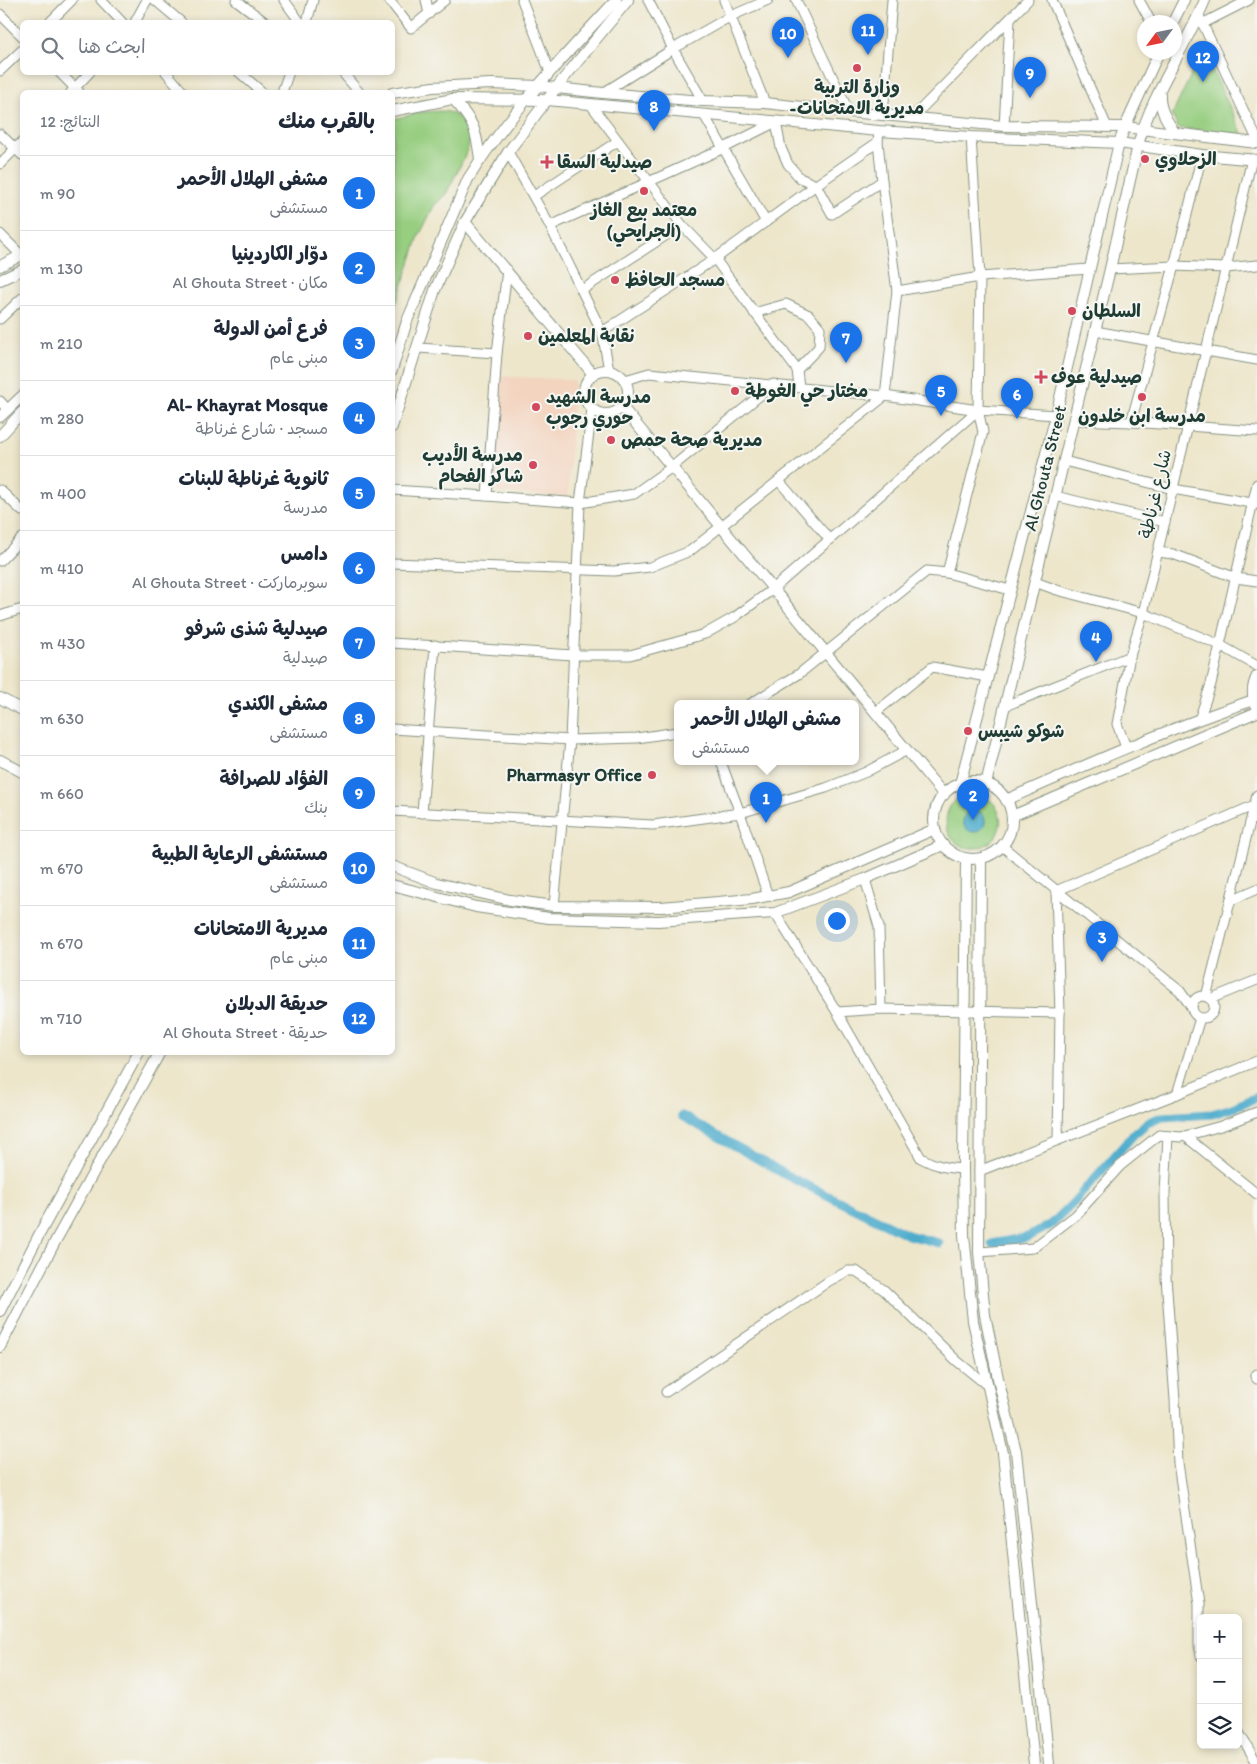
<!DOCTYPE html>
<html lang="ar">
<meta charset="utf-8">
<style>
body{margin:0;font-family:Itim,"Playpen Sans Arabic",sans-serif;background:#f6f6f7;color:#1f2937;direction:rtl}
.controls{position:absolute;right:15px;bottom:15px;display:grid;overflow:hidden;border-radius:8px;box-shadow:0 2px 8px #0003}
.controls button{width:45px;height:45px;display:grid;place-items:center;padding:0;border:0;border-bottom:1px solid #e0e1e3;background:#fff;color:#1f2937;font:25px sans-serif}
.compass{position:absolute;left:1137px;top:15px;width:45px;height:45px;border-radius:50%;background:#fff;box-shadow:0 2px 8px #0003;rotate:237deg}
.you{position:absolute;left:836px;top:920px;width:18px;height:18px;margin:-12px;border:4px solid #fff;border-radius:50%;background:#1a73e8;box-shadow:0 0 0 8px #1a73e833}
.badge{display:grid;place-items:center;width:32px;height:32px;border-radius:50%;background:#1a73e8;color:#fff;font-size:16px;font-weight:700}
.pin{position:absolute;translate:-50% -41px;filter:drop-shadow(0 1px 2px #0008)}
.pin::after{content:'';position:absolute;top:26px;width:18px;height:15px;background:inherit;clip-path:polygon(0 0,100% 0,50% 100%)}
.popup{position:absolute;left:674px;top:700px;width:185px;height:65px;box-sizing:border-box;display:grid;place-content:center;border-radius:8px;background:#fff;filter:drop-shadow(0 1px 4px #0005);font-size:16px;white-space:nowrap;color:#747a83}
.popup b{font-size:19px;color:#1f2937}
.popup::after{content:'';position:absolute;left:50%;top:100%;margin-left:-10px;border:10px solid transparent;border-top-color:#fff}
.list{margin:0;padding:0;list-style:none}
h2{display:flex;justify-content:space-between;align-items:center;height:65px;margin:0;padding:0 20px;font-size:21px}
h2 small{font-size:16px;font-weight:400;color:#747a83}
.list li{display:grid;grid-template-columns:32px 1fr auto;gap:15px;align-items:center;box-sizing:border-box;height:75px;padding:0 20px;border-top:1px solid #e0e1e3}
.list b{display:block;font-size:19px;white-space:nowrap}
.list p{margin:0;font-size:16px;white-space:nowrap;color:#747a83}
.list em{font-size:16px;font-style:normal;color:#747a83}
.icon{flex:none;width:28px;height:28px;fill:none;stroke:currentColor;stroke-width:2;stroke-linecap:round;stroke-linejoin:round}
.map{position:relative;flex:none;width:1257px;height:1764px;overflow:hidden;direction:ltr}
.search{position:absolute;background:#fff;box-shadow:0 2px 8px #0003;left:20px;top:20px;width:375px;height:55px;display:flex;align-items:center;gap:12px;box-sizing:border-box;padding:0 18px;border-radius:8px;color:#747a83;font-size:19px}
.panel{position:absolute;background:#fff;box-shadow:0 2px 8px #0003;left:20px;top:90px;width:375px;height:965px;border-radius:8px;direction:rtl}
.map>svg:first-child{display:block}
.built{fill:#f3d4bf}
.green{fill:#97ce80;stroke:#5b865a;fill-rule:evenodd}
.water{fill:#4daccc;stroke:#367480}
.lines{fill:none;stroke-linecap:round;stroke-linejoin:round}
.canal{stroke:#4daccc;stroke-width:9}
.minor-casing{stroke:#869280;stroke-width:11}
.major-casing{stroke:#869280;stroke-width:12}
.minor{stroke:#fff;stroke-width:9}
.major{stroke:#fff;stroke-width:10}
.poi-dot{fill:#d1495b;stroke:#f6f6f2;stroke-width:2}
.labels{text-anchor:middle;stroke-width:4;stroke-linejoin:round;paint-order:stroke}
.poi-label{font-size:18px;font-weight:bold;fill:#1f3d34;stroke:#f6f6f2;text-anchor:start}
.street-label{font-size:18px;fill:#1f3d34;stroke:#f6f6f2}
</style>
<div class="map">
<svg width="1257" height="1764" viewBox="0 0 1257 1764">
<rect width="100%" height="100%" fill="#f6f6f2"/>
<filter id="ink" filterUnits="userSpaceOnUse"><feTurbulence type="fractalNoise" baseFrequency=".02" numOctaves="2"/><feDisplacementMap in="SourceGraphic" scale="10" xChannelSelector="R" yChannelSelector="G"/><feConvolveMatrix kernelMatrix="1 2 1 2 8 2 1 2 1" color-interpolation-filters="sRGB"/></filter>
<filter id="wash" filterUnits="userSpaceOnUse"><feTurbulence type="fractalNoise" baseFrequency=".0096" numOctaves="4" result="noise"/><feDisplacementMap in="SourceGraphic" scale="20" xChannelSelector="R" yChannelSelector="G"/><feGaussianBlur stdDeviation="1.12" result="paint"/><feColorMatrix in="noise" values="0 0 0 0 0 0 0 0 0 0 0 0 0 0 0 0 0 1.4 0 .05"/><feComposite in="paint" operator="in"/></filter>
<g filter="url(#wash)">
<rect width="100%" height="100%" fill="#ede6cb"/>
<path class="built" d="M501,376L574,380L568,497L494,492Z"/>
<g class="green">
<path d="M1203,50L1243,135L1178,128L1172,115Z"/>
<path d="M442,111C458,112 464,123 471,136L467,152L446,194L434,206L419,236L393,313V119L422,112Z"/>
<path d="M970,793C992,793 1009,815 996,836C992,842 984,847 977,848C942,852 933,802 970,793ZM971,810L978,811L985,819C985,829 977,835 968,830Z"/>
</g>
<circle class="water" cx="974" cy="821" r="11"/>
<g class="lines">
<g class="canal">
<path d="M682,1116L790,1177L908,1235L939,1243"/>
<path d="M992,1244L1028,1237L1052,1224L1073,1203L1134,1134L1147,1123L1162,1117L1212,1114L1232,1108L1257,1097"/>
</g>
</g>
</g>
<g filter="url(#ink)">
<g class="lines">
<g class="minor-casing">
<g id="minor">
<path d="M101,0L122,22"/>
<path d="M155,0L181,22"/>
<path d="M236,0L265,22"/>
<path d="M284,0L300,22"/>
<path d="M389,0L411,28L445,0"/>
<path d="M426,0L429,14"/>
<path d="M522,0L550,72"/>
<path d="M648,0L673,49L703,101"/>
<path d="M724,0L765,103"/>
<path d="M796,0L849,112"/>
<path d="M1052,0L1107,127"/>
<path d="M1139,0L1151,22"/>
<path d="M0,14L22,36"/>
<path d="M1199,16L1257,139"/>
<path d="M50,22L72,0"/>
<path d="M135,22L147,0"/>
<path d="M307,22L313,0"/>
<path d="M1202,24L1249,0"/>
<path d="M0,71L22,50"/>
<path d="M59,72L79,92"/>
<path d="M166,72L183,92"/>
<path d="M239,72L262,92"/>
<path d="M342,72L359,92"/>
<path d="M71,92L90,72"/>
<path d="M282,92L289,72"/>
<path d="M603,93L673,49L731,16L768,0"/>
<path d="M591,105L682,225L715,259L797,370L799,387"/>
<path d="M704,115L766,222"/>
<path d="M883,115L892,0"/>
<path d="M912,118L1028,0"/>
<path d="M1004,126L1010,20"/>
<path d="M879,131L878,142L882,181L897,291L980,277L1089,269"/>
<path d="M0,134L22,155"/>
<path d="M508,152L550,226L602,332L609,370"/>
<path d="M0,164L22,142"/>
<path d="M534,196L618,141"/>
<path d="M550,226L722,149L776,122L781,148L788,164L800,178L816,185L832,214L882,181"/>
<path d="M0,234L21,255"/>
<path d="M1110,269L1174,266L1226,268L1257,265"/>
<path d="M507,270L497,353L487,496L580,503L634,494L672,467L774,384"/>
<path d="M582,290L682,225"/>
<path d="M897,291L885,396L978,410L1056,415"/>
<path d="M754,313L786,304L809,315L820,328L819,347L797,370"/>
<path d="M0,319L22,298"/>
<path d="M1095,331L1257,360"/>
<path d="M602,332L715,259L816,185L878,142"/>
<path d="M418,348L497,353"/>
<path d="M0,401L8,410"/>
<path d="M1074,420L1131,422L1174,266L1202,155"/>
<path d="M1131,422L1257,431"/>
<path d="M1064,461L1173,489L1257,504"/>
<path d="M779,481L830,540"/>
<path d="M0,490L22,511"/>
<path d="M392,490L487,496"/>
<path d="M1055,496L1165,522"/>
<path d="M1158,552L1173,554L1236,578L1257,581"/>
<path d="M0,561L22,538"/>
<path d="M392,563L614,571L650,567L690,551L885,396L649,373L625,380"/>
<path d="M947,573L983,432L978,410"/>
<path d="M1035,582L1057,590L1143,613L1220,645L1257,666"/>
<path d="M0,616L22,609"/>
<path d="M392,643L573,655H630L705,634L735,617L773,589L978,410L980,277L971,137"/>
<path d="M750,704L799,674L927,571L947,573L1010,590"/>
<path d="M1005,706L1130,656"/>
<path d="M876,712L932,667L988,677"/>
<path d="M1200,717L1211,684L1257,484"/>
<path d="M392,729L570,740L637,738L677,732"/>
<path d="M1126,747L1117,724L1130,656L1143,613L1252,159"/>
<path d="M721,762L740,813L826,788L866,772L907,750"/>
<path d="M392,811L653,825L740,813L768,896"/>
<path d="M422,813L435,645"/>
<path d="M1002,846L1180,991L1192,1008"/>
<path d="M865,879L879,927L881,1009"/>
<path d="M1231,900L1257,889"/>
<path d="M554,906L570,740L580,503L592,409"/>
<path d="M775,913L837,1012L921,1158C935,1166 947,1168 963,1169"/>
<circle cx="1203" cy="1007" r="11"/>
<path d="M1206,997L1257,795"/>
<path d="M1210,999L1257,980"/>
<path d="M837,1012L881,1009L1060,1013"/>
<path d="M1177,1094L1200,1018"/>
<path d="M1168,1136L1165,1193L1166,1277L1175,1400L1178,1463L1199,1604V1646L1201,1656"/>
<path d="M1185,1136L1257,1194"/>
<path d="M1058,1140L1060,1013L1056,891L1257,804"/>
<path d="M979,1171L1177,1094L1257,1061"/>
<path d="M979,1252L1033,1248L1076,1215L1120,1166L1159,1135L1181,1137L1221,1126L1257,1112"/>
<path d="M1257,1374L1255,1376L1257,1379"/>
<path d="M666,1392L829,1281L848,1271H856L884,1290L957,1361L988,1386"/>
<path d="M1238,1731L1257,1763"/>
</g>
</g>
<g class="major-casing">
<g id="major">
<path d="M1173,22L1184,0"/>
<path d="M392,93L433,87L491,84L538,86L603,93L703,101L765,103L849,112L1004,126L1125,127L1257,143"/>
<path d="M1160,94C1159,110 1167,120 1175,133"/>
<path d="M453,99C474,122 476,129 480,159"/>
<path d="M392,111L453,99L547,100L879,131L971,137L1119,143L1202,155L1257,160"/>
<path d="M465,222L593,374"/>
<path d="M0,266L22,255"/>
<path d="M0,280L22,270"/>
<circle cx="606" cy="392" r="22"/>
<path d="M392,370L407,321L468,179C509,113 564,57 616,0"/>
<path d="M622,407L944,795"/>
<path d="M0,417L22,396"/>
<path d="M392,427L435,290L465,222L508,152L556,88L628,0"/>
<path d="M0,436L22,412"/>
<path d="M0,698L22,710"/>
<path d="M1256,705C1251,695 1252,686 1257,676"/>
<path d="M0,760L22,772"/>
<circle cx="973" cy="820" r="39"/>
<path d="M960,784L1056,415L1119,143L1125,127L1159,52"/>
<path d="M986,784L1110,269L1138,145C1152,93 1185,49 1205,0"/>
<path d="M1006,800C1088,764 1169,728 1254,700"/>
<path d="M1012,816L1257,712"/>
<path d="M966,859L963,1169L964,1235L973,1321L1003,1453L1034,1764"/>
<path d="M981,859L979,1252L985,1315L999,1383L1016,1451L1049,1764"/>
<path d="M392,866L437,883L510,900L554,906L661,907L752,899L789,892L935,829"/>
<path d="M392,885L476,907L549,918L658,921L775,913L865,879L943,845"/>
<path d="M0,1311L40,1233L139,1052"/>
<path d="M0,1347L56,1240L160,1052"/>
</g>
</g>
<use href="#minor" class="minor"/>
<use href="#major" class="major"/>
</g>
</g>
<g class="poi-dot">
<circle cx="857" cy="68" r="5"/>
<circle cx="1145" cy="159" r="5"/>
<path d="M544.5 154.5h5v5h5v5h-5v5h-5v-5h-5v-5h5z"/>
<circle cx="644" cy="191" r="5"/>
<circle cx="615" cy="280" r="5"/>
<circle cx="1072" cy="311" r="5"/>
<circle cx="528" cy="336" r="5"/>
<path d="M1038.5 369.5h5v5h5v5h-5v5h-5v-5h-5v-5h5z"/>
<circle cx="735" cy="391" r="5"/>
<circle cx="1142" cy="397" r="5"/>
<circle cx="536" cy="407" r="5"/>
<circle cx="611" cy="440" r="5"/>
<circle cx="533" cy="465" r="5"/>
<circle cx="968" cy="731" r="5"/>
<circle cx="652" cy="775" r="5"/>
</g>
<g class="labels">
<g class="poi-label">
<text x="857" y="93" text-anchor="middle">وزارة التربية<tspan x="857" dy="21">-مديرية الامتحانات</tspan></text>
<text x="1155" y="165">الزحلاوي</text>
<text x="557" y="168">صيدلية السقا</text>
<text x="644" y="216" text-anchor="middle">معتمد بيع الغاز<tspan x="644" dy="21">(الجرايحي)</tspan></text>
<text x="625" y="286">مسجد الحافظ</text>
<text x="1082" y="317">السلطان</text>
<text x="538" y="342">نقابة المعلمين</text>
<text x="1051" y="383">صيدلية عوف</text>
<text x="745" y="397">مختار حي الغوطة</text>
<text x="546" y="403">مدرسة الشهيد<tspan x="546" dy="21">حوري رجوب</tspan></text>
<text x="1142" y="422" text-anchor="middle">مدرسة ابن خلدون</text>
<text x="621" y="446">مديرية صحة حمص</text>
<text x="523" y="461" text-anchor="end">مدرسة الأديب<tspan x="523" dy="21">شاكر الفحام</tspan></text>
<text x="978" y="737">شوكو شيبس</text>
<text x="642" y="781" text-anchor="end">Pharmasyr Office</text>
</g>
<g class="street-label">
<text transform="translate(1045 468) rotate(-76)" y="6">Al Ghouta Street</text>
<text transform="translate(1155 494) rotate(-77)" y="6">شارع غرناطة</text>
</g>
</g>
</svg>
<div class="controls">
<button>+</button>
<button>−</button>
<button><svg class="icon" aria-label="layers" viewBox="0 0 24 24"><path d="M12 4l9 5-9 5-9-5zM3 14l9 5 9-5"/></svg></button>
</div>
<svg class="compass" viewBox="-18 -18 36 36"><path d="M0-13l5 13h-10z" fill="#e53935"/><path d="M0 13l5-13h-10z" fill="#747a83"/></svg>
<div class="you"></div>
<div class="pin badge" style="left:766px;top:823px">1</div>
<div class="popup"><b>مشفى الهلال الأحمر</b>مستشفى</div>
<div class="pin badge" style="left:973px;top:820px">2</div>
<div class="pin badge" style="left:1102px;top:962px">3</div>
<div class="pin badge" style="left:1096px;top:662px">4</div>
<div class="pin badge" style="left:941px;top:416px">5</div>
<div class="pin badge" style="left:1017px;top:419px">6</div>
<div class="pin badge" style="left:846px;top:363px">7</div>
<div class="pin badge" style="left:654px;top:131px">8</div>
<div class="pin badge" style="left:1030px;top:98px">9</div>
<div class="pin badge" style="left:788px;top:58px">10</div>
<div class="pin badge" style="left:868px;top:55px">11</div>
<div class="pin badge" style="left:1203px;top:82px">12</div>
<div class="search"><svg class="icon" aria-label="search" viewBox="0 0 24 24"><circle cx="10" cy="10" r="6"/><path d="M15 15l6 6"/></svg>ابحث هنا</div>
<section class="panel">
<h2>بالقرب منك<small>النتائج: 12</small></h2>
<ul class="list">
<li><span class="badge">1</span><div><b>مشفى الهلال الأحمر</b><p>مستشفى</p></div><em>90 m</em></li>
<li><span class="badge">2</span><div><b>دوّار الكاردينيا</b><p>مكان · Al Ghouta Street</p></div><em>130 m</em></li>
<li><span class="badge">3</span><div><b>فرع أمن الدولة</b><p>مبنى عام</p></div><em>210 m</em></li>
<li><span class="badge">4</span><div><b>Al- Khayrat Mosque</b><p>مسجد · شارع غرناطة</p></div><em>280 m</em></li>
<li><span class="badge">5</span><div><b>ثانوية غرناطة للبنات</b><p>مدرسة</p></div><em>400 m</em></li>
<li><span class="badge">6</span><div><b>دامس</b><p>سوبرماركت · Al Ghouta Street</p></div><em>410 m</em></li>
<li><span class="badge">7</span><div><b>صيدلية شذى شرفو</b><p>صيدلية</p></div><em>430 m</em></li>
<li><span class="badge">8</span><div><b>مشفى الكندي</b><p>مستشفى</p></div><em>630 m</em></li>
<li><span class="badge">9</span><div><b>الفؤاد للصرافة</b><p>بنك</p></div><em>660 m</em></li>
<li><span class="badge">10</span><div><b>مستشفى الرعاية الطبية</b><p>مستشفى</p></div><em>670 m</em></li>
<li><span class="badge">11</span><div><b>مديرية الامتحانات</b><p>مبنى عام</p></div><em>670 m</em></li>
<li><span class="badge">12</span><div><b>حديقة الدبلان</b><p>حديقة · Al Ghouta Street</p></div><em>710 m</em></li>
</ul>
</section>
</div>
